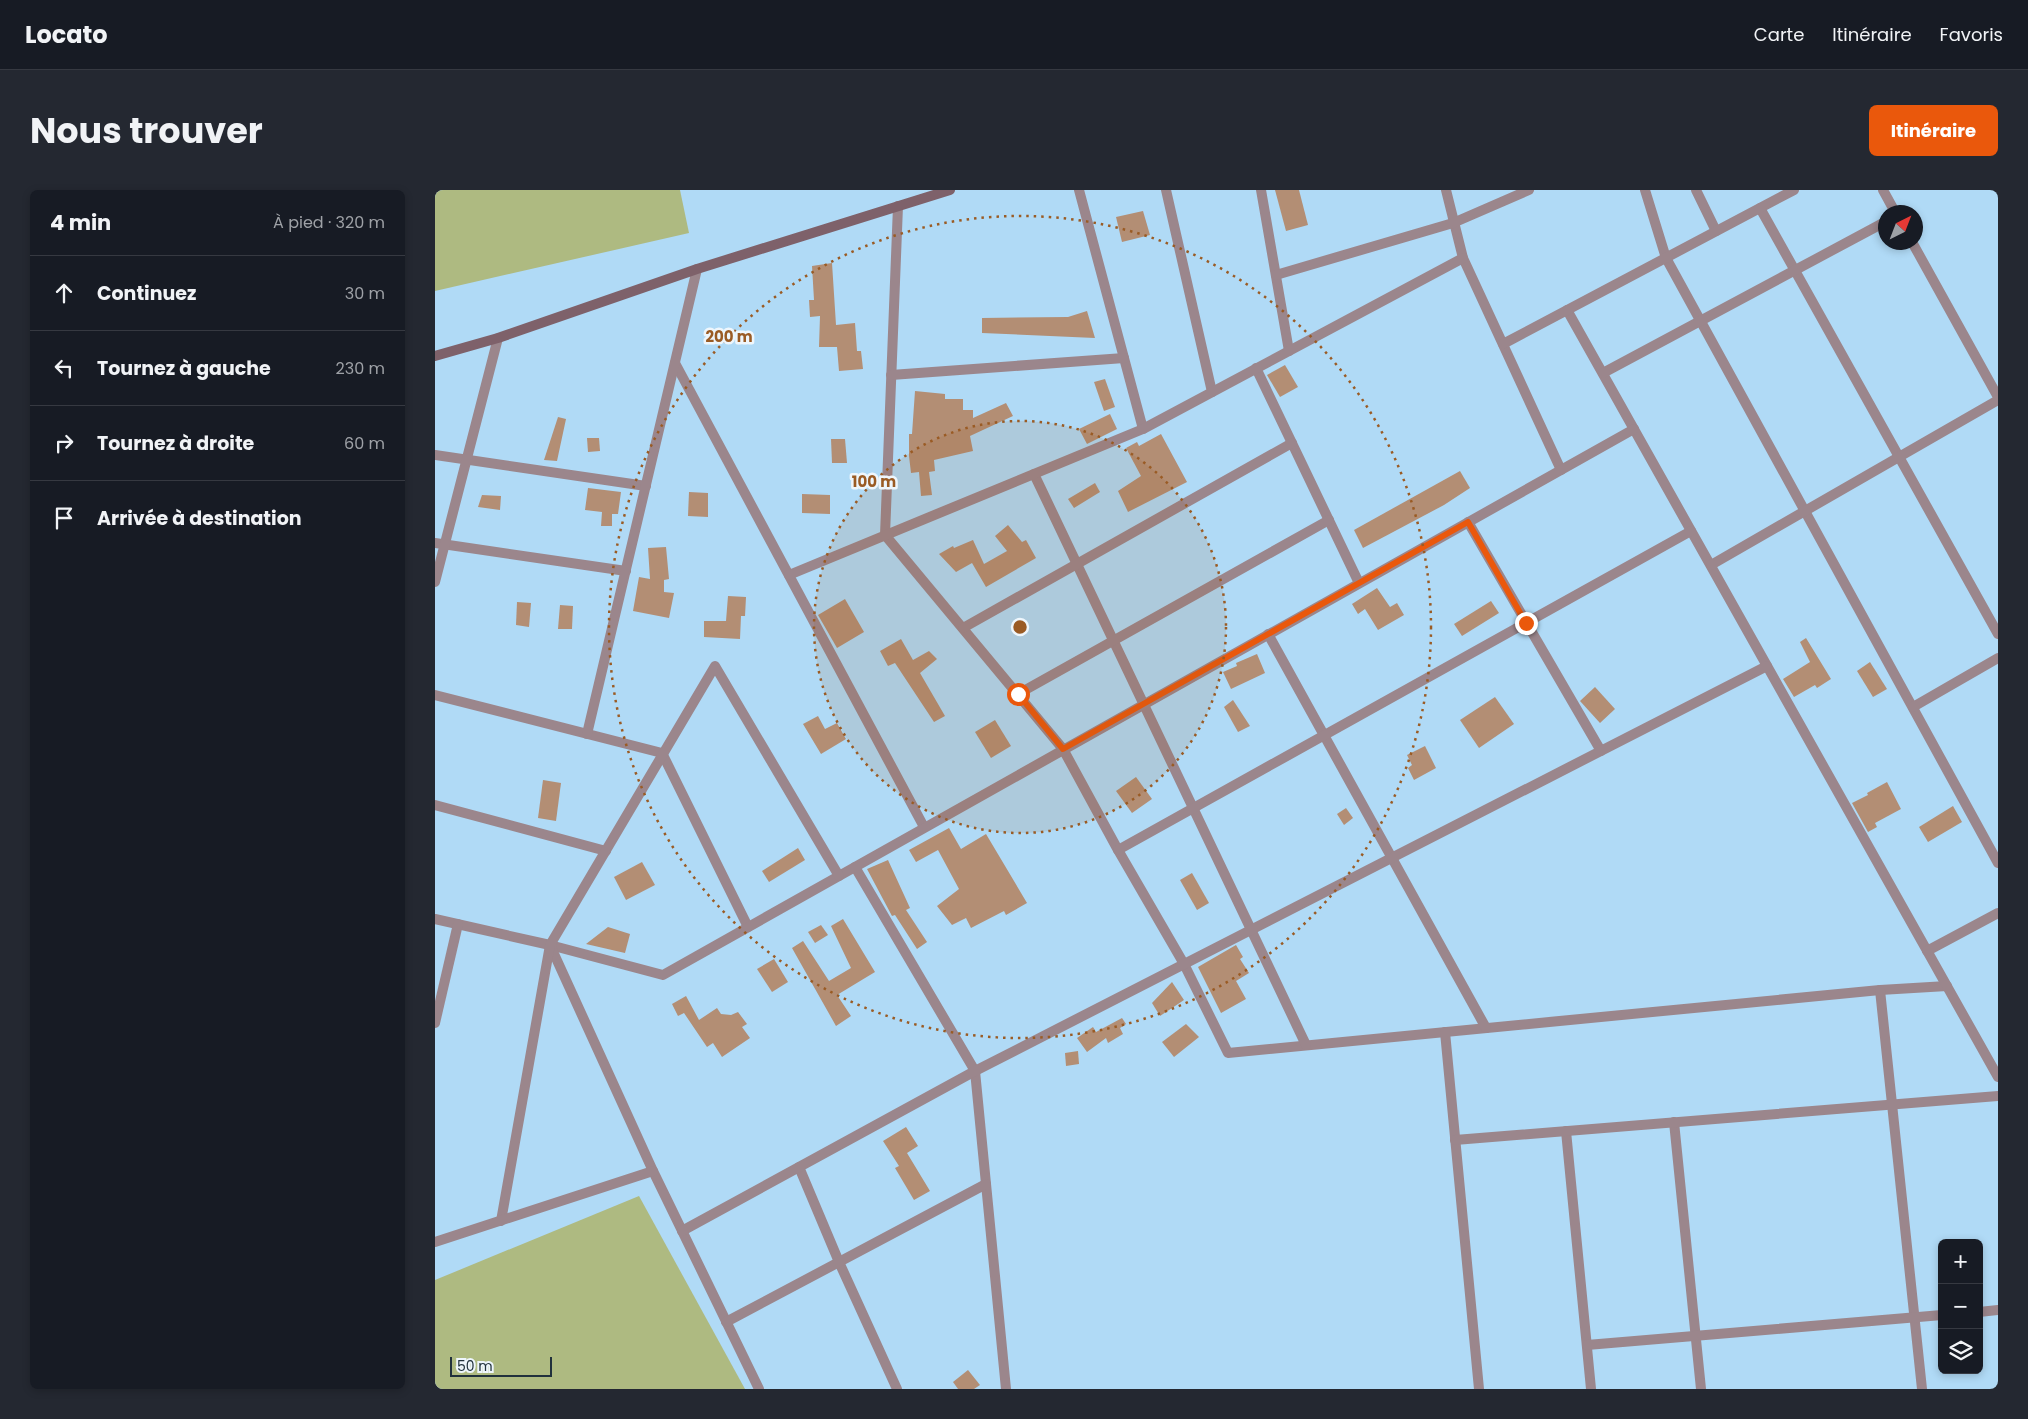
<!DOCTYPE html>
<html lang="fr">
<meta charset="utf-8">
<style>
body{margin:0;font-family:Poppins,sans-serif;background:#242831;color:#f1f3f6}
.controls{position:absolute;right:15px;bottom:15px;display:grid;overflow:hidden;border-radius:8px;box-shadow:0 2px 8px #0003}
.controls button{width:45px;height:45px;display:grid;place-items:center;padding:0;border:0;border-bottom:1px solid #363941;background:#171b24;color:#f1f3f6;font:25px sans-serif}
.compass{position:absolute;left:1443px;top:15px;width:45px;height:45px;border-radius:50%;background:#171b24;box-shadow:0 2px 8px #0003;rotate:42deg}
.scale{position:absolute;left:15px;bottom:12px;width:102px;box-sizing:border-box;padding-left:5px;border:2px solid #21313c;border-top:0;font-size:14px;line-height:18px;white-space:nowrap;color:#21313c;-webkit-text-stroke:4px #eef6fc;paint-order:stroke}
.stop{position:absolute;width:15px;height:15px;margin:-11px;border:4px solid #ea580c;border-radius:50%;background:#fff}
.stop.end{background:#ea580c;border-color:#fff;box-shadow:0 1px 5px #0008}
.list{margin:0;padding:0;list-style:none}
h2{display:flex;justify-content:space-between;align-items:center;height:65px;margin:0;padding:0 20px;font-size:21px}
h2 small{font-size:16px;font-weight:400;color:#9ea1a6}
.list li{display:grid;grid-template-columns:32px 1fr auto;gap:15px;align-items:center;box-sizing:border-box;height:75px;padding:0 20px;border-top:1px solid #363941}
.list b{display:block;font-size:19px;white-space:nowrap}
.list em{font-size:16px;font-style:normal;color:#9ea1a6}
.icon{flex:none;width:28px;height:28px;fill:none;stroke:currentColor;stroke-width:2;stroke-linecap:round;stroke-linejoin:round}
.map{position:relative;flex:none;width:1563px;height:1199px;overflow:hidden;border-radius:8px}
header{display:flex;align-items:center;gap:30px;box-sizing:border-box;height:70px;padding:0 25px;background:#171b24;border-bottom:1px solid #363941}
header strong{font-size:24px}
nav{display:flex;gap:28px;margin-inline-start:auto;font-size:18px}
.intro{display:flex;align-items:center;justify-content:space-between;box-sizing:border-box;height:120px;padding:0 30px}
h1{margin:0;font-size:35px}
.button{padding:12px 22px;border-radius:8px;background:#ea580c;color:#fff;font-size:18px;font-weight:700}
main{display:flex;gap:30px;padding:0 30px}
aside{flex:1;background:#171b24;border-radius:8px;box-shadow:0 2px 8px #0003}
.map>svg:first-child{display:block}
.green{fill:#aeba81}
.building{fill:#b38e74}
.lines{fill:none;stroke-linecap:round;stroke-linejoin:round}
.street{stroke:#9b868c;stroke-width:10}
.secondary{stroke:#7e616a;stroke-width:10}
.route{stroke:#ea580c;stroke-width:6}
.ring{fill:none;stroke:#9a5b24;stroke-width:2.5;stroke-dasharray:2.5 5}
.centre{fill:#9a5b24;stroke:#eef6fc;stroke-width:2.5}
.ring-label{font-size:15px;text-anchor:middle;font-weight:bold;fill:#9a5b24;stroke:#eef6fc;stroke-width:5;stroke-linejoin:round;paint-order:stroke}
</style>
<header>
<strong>Locato</strong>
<nav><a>Carte</a><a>Itinéraire</a><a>Favoris</a></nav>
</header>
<div class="intro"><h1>Nous trouver</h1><a class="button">Itinéraire</a></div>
<main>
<aside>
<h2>4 min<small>À pied · 320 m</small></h2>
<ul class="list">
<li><svg class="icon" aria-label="ahead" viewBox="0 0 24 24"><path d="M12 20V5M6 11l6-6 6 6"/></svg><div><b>Continuez</b></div><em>30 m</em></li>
<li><svg class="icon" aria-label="left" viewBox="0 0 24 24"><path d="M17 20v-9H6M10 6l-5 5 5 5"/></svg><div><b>Tournez à gauche</b></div><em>230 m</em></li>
<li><svg class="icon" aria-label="right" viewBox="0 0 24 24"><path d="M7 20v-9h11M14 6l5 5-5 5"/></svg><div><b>Tournez à droite</b></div><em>60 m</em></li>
<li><svg class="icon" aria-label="arrive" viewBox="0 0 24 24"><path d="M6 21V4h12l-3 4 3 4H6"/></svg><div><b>Arrivée à destination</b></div></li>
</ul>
</aside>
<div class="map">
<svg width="1563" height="1199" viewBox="0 0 1563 1199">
<rect width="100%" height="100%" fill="#b0daf6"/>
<g class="green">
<path d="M0,0H245L254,43L0,101Z"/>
<path d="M204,1006L310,1199H0V1090Z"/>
</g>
<g class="building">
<path d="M840,0H864L873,35L851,41Z"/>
<path d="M708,21L715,45L687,52L681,27Z"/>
<path d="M397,73L401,135L420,133L422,161H426L428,179L404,181L402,157H384L385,126L375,127L374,110H379L377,76Z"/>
<path d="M652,121L660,148L547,143V128L633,127Z"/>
<path d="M850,175L863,197L845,207L832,185Z"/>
<path d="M670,189L680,217L669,221L659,192Z"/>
<path d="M480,201L510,204V209H528V220H538V228L571,213L578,226L535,246L538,261L499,270L500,281L494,282L497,305L486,306L484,282L476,283L474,266V244H477Z"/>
<path d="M675,224L682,239L652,254L644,239Z"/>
<path d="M123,227L131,229L122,271L109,270Z"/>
<path d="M726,244L752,292L693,322L683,301L706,286L691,258L702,252L704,256Z"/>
<path d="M152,248H164L165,261L153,262Z"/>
<path d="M396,249H410L412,273H397Z"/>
<path d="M1025,281L1035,298L1009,315L928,358L919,340Z"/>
<path d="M660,293L665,302L639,318L633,309Z"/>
<path d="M153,298L186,302L183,324H177V336H166L167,322L150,320Z"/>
<path d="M254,302L273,303V327L253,326Z"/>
<path d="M367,304L395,305V324L367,323Z"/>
<path d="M47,305L66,306L65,320L43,317Z"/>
<path d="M573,335L587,352L591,350L601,368L551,397L537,373L521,382L504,364L518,356L519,358L538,350L549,374L572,361L560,346Z"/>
<path d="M231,357L234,389L229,390V402L239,403L234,428L198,421L204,387L215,389L213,358Z"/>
<path d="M942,398L955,417L962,413L969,425L943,440L930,419L923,424L917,414Z"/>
<path d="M293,406L311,407L310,426H306L305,449L269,447V431H291Z"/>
<path d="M410,409L429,442L402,458L383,425Z"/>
<path d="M1056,411L1064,423L1027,446L1019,434Z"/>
<path d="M82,412L96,413L94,437L81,435Z"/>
<path d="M125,415L138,416L137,439H123Z"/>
<path d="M1371,448L1396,489L1382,498L1380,495L1359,507L1348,489L1375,472L1365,452Z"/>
<path d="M466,449L478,470L494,461L502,469L485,483L510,526L499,532L460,473L453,476L445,461Z"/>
<path d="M822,464L830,483L796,499L788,482L802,476L801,473Z"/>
<path d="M1435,472L1452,499L1438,507L1422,481Z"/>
<path d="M1160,497L1180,519L1165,533L1145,511Z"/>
<path d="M1060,507L1079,534L1044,558L1025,530Z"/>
<path d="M798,510L815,536L803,542L789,517Z"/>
<path d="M383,526L390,539L402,533L411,549L386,564L368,534Z"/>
<path d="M560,530L576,556L556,568L540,542Z"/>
<path d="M990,556L1001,578L979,590L973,578L977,575L972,565Z"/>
<path d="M701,587L717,609L697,623L681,601Z"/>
<path d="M108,590L126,593L121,631L103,628Z"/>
<path d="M1452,592L1466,619L1440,633L1442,637L1433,642L1417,613L1433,605L1432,603Z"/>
<path d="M1518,616L1527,632L1493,652L1484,637Z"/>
<path d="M911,618L918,628L909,635L902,624Z"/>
<path d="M514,638L526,659L551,644L592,713L571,725L569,721L536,738L531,728L517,735L502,716L524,699L503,660L481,672L474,660Z"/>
<path d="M363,658L370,670L334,692L327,681Z"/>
<path d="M453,670L475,718L471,720L492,752L482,759L460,725L457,726L432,679Z"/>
<path d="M207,672L220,695L191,710L179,687Z"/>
<path d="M757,683L774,713L762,720L745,690Z"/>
<path d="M408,729L440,782L402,805L416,826L401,836L357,758L368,751L394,791L416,778L396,736Z"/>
<path d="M386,735L393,745L380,753L373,742Z"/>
<path d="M173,737L195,744L190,763L151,754Z"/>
<path d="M801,755L808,767L805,769L814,783L801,791L811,809L786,823L763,777Z"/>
<path d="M339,769L353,792L337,802L322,779Z"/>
<path d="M737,792L749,810L725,826L717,813Z"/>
<path d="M251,806L264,830L282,818L286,824L296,825L303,822L312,834L307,837L315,848L287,867L278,853L272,857L249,823L243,826L237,814Z"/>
<path d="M687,828L691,834L685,838L688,844L673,853L671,848L652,862L642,848L658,837L661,842Z"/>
<path d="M751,834L764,847L739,867L727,852Z"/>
<path d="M643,861L644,874L631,876L630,863Z"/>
<path d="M471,937L483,956L472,963L495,1001L479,1010L460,978L464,976L448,951Z"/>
<path d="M533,1180L545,1195L539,1199H523L518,1192Z"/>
</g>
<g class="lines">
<g class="street">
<path d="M644,0L708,239"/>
<path d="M731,0L777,202"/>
<path d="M826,0L854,161"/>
<path d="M1011,0L1028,68L1126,280"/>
<path d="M1210,0L1231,68L1563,673"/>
<path d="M1261,0L1281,41"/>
<path d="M1448,0L1460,22"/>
<path d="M463,16L450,345L628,559L683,660L749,774L793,863L1445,800L1512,796"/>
<path d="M1325,18L1563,444"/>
<path d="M1477,52L1563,207"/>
<path d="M841,85L1018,33L1094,0"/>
<path d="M1132,120L1563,887"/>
<path d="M1068,154L1359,0"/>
<path d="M240,173L489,637"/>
<path d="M821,178L924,393"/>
<path d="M1168,183L1450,32"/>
<path d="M456,185L689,168"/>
<path d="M0,265L211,296"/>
<path d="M599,284L871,855"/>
<path d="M1033,332L1166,561"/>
<path d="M0,353L191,381"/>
<path d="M1276,375L1563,210"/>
<path d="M354,385L708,239L1028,68"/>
<path d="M0,392L63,148"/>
<path d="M528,438L857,253"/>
<path d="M833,444L1051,838"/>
<path d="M583,504L894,330"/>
<path d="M0,505L227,563L313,737"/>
<path d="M1478,517L1563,468"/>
<path d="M152,544L262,79"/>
<path d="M0,615L171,661"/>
<path d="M683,660L1256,341"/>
<path d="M420,677L540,881L571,1199"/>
<path d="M0,729L115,755L228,785L1199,239"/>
<path d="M115,755L218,981L324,1199"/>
<path d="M1492,761L1563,723"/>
<path d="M1445,800L1487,1199"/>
<path d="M0,833L23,734"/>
<path d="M1010,842L1044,1199"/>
<path d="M1239,932L1266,1199"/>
<path d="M1131,941L1156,1199"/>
<path d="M1020,950L1563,906"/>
<path d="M364,977L404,1072L462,1199"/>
<path d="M66,1031L115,755L280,476L404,686"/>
<path d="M247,1041L540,881L1332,476"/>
<path d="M0,1052L218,981"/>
<path d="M1544,1122L1563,1120"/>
<path d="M291,1132L551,994"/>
<path d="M1152,1155L1507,1125"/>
</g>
<path class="secondary" d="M0,166L63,148L262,79L515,0"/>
</g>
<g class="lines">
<path class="route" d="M583,504L628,559L1033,332L1091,433"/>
</g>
<circle cx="585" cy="437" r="206" fill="#9a5b24" fill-opacity=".12"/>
<g class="ring">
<circle cx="585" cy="437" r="206"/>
<circle cx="585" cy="437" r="411"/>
</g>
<circle cx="585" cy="437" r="8" class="centre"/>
<g class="ring-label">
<text x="294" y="152">200 m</text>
<text x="439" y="297">100 m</text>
</g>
</svg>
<div class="controls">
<button>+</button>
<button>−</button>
<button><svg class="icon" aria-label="layers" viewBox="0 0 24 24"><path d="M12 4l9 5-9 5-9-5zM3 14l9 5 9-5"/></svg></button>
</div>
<svg class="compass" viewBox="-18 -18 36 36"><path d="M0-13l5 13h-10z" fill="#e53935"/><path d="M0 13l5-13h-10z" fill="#9ea1a6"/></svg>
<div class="scale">50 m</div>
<div class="stop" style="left:583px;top:504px"></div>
<div class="stop end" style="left:1091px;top:433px"></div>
</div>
</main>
